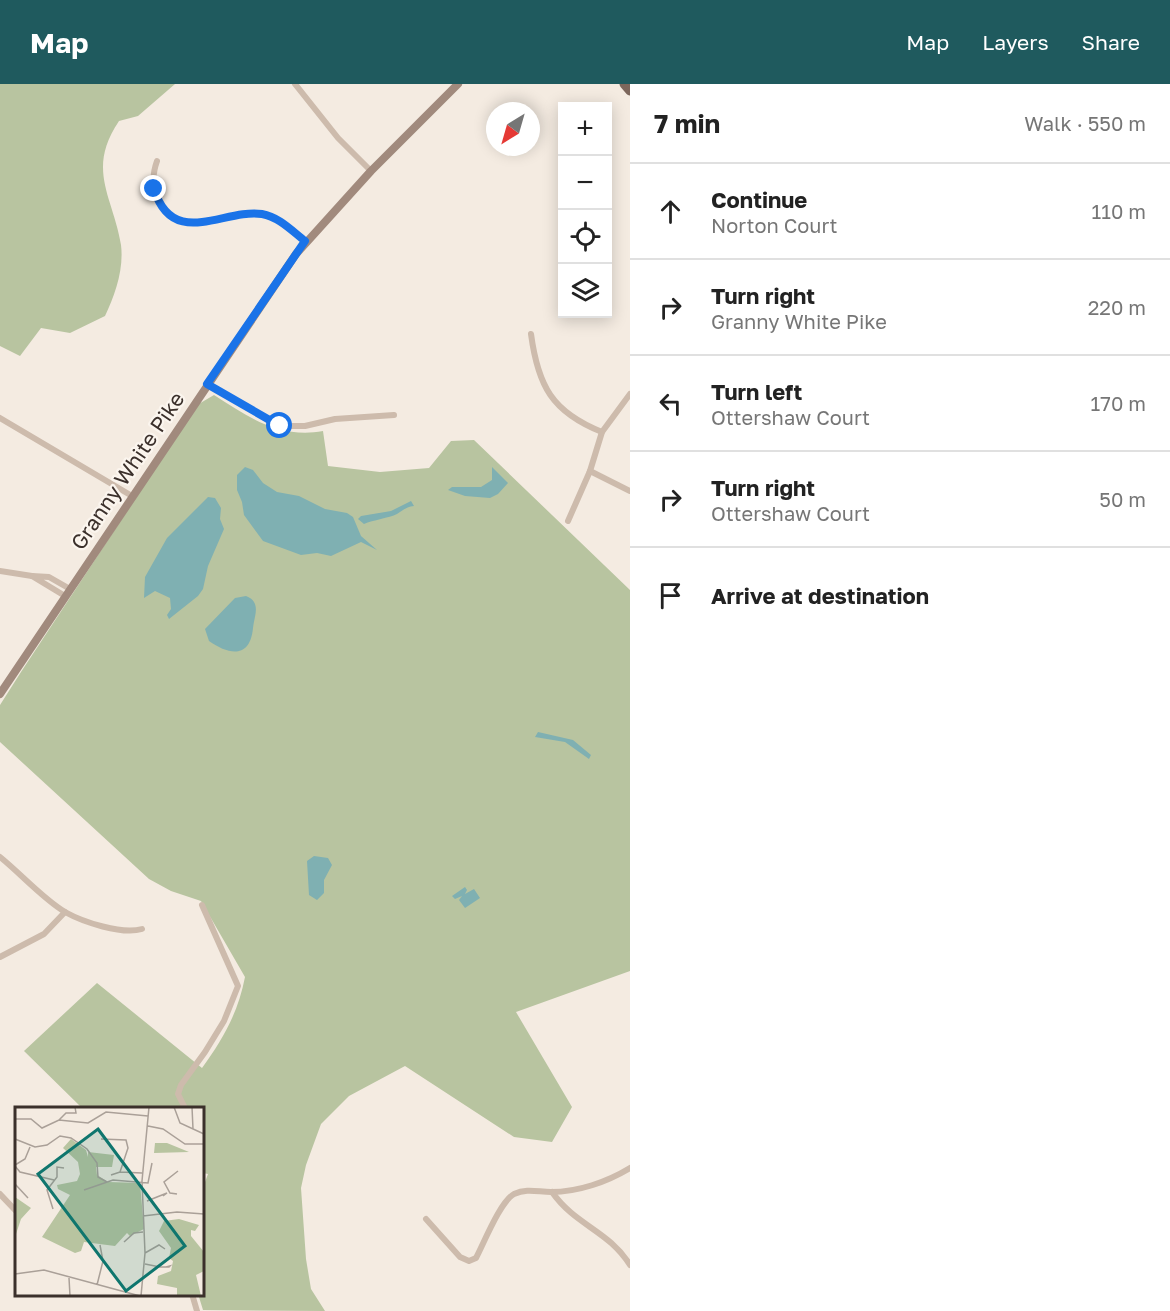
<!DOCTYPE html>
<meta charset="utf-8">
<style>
body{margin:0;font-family:"Golos Text",sans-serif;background:#f6f6f6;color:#222}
.controls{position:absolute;right:18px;top:18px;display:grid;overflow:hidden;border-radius:0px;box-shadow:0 3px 15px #0003}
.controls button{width:54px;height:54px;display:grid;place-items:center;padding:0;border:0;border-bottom:2px solid #e0e0e0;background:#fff;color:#222;font:30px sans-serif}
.compass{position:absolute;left:486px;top:18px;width:54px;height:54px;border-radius:50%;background:#fff;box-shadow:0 3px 15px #0003;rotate:217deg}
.stop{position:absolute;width:18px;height:18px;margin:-14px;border:4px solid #1a73e8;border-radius:50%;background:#fff}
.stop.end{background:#1a73e8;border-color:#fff;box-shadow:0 2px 6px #0008}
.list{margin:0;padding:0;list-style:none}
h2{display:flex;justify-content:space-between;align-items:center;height:78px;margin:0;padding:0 24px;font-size:26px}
h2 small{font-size:20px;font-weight:400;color:#767676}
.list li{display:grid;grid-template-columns:39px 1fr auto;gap:18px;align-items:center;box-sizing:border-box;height:96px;padding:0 24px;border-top:2px solid #e0e0e0}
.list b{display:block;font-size:22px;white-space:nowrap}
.list p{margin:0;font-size:20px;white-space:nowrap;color:#767676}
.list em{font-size:20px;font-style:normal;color:#767676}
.icon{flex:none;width:33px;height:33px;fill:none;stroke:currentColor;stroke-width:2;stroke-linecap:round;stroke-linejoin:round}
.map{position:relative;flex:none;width:630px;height:1227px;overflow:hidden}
header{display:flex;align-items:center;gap:36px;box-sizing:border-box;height:84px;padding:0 30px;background:#1f5a5e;color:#fff}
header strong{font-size:28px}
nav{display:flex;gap:33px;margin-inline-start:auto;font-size:21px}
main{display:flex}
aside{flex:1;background:#fff}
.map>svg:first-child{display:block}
.green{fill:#b8c4a0}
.water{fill:#7fb0b2}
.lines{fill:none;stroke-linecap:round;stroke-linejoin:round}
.minor{stroke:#cdbbac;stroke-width:6}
.secondary{stroke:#a18a7d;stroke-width:8}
.primary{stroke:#7d675c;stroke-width:9}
.route{stroke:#1a73e8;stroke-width:8}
.labels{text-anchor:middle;stroke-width:4.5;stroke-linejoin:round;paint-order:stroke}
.street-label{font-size:21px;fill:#3b302b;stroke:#fbf5ee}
.inset-road{fill:none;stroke:#aaa098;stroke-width:1.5}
.view{fill:#0f766e;fill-opacity:0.15;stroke:#0f766e;stroke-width:3}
.inset-edge{fill:none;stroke:#3b302b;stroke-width:3}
</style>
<header>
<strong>Map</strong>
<nav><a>Map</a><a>Layers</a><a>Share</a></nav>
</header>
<main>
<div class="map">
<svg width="630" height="1227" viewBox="0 0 630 1227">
<rect width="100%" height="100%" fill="#f4ebe1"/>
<g class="green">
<path d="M0,0H175L138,32L119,37C86,86 113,112 121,161C124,185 115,211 105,232L70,249L41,244L20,272L0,262Z"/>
<path d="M214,311C248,333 280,355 323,347L328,382L380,388L429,384L451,357L474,356L630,506V887L516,928L572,1023L552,1058L514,1053L405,982L349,1012L321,1040L306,1081L301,1104L306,1175L311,1205L325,1227L203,1226L199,1213L202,1210V1106L208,1090L203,1089L202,1024H82L24,967L97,899L202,984C223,955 238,929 245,893L201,817L171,807L149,795L0,658V621L21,588L197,321Z"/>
</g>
<g class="water">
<path d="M245,383L253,386L263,399L277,408L299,412L325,425L347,429L353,433L361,452L377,466L361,458L331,472L317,469L301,471L263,457L244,431L242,418L237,406V391Z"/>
<path d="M492,383L508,399L498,410L490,414L465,412L448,406L452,403H481L492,396Z"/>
<path d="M208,413L215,414L221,424L220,435L224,445L208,482L203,505L198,512L169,535L167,531L171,525L170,514L155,507L144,514L145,493L167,454Z"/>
<path d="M411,417L414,422C406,423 403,426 397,430C389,434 373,436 364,440L358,435L361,432L391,427Z"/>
<path d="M246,512C262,518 254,533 253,544C250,575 229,571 209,557L205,545L235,514Z"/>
<path d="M538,648L573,656L591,671L589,675L565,658L535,653Z"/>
<path d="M314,772L328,774L332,781L324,796V809L317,816L309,811L307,777Z"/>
<path d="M465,803L467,806L465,810L474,805L480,814L465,824L459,816L462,812L455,815L452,812Z"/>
</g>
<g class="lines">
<g class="minor">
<path d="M295,0L338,54L371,87"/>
<path d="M157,77C152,91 152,105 159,118C184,160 227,125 262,130C279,133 292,147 305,157"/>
<path d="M531,250C538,302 552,328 602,348"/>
<path d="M207,300L280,342H305L335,335L394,331"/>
<path d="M0,334L132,412"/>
<path d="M590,387L630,407"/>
<path d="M568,437L590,387L602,348L630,310"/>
<path d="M0,487L32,492"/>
<path d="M65,512L32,492L49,493L70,505"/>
<path d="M0,773C20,789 43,815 65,828C83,838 122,851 142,845"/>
<path d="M0,873L44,850L65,828"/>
<path d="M185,1024L178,1010L181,1001L205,968L224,937L238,902L202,821"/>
<path d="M552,1108C576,1142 608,1146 630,1181"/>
<path d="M0,1110L16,1127"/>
<path d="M426,1135L460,1173L469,1177L476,1174C484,1159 500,1118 514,1110C527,1104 538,1108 551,1108C578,1108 607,1098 630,1084"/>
<path d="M192,1210L197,1227"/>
</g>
<path class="secondary" d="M0,610L296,170L371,87L458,0"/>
<path class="primary" d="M624,0L630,7"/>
</g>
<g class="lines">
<path class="route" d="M154,105C173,166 224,124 262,130C279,133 292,147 305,157L207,300L280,342"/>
</g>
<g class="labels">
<g class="street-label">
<text transform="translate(128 387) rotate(-56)" y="7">Granny White Pike</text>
</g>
</g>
<g transform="translate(15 1023)">
<rect width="189" height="189" fill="#f4ebe1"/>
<path d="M56,32L71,43L73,50V45L99,48L97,60H81L82,68L93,75L125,76L129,122L115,129L112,126L100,139L69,135L66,144L60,146L27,130L55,88L43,82L42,78L62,74L65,67L63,55L48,41ZM140,36H152L174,45L139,46ZM0,90L16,101L6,112L1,127ZM164,112L184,118L180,124L176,123V129L189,145V164L181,168L186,189H162V181L142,177L143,169L156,164L158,154L154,151L156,141L144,124L149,114Z" fill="#b8c4a0"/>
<path class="inset-road" d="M159,0L165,16L189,27M177,0L178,22M0,12H16L27,21L44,13L73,16L91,5L133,9M44,13L51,6H61L60,0M133,19L148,22L170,37H189M0,32L20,40L32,38L45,29L56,31L72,42L82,56L83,70L92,75M86,32L111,33L113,41L105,65M0,58L10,52L15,40M0,59L5,65L39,73M96,68L105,65L127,66M0,77L13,91M69,83L98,73L133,76L137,56M162,87L155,86L149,75L163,64M132,94L152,86L148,89M38,102L32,83L42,70V60L49,61M128,109L162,105L189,107M109,135L119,126L128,125M130,146L144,138L150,142M130,157L145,160H154L155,159L151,160M0,167L29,163L125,189M54,171L55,189M82,178L88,154L85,138M126,189L130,146L127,74L134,0"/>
<path class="view" d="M83,22L170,139L111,184L23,67Z"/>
<rect width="189" height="189" class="inset-edge"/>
</g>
</svg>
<div class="controls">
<button>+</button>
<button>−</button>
<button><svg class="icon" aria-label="locate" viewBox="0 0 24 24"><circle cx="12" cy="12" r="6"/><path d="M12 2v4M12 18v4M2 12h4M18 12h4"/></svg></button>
<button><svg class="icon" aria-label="layers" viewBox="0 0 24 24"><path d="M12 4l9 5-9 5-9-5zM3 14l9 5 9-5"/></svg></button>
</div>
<svg class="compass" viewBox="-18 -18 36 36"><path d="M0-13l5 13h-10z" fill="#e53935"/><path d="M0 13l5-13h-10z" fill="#767676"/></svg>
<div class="stop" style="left:280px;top:342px"></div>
<div class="stop end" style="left:154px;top:105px"></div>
</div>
<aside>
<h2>7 min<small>Walk · 550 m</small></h2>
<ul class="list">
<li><svg class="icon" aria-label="ahead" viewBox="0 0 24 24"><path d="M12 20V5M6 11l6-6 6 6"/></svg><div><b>Continue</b><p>Norton Court</p></div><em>110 m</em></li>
<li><svg class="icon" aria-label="right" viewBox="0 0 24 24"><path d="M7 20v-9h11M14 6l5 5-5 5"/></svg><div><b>Turn right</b><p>Granny White Pike</p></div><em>220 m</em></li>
<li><svg class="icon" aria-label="left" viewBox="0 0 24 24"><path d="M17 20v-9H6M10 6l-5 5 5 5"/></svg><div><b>Turn left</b><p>Ottershaw Court</p></div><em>170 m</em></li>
<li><svg class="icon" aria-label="right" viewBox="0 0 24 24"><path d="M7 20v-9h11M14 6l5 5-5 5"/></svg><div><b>Turn right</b><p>Ottershaw Court</p></div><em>50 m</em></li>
<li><svg class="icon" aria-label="arrive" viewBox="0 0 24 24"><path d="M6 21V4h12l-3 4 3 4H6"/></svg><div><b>Arrive at destination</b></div></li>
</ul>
</aside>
</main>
